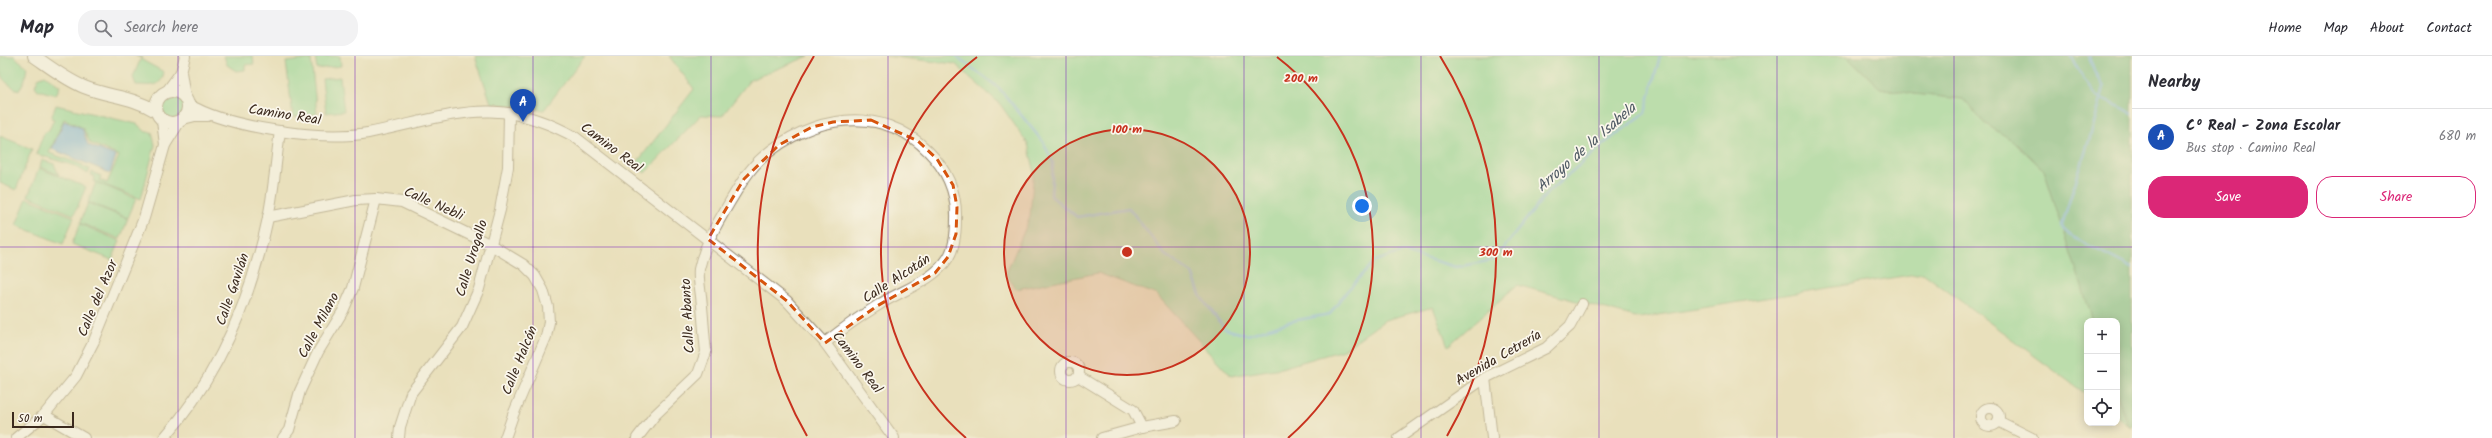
<!DOCTYPE html>
<meta charset="utf-8">
<style>
body{margin:0;font-family:Kalam,sans-serif;background:#f2f2f3;color:#2b2b33}
.controls{position:absolute;right:12px;bottom:12px;display:grid;overflow:hidden;border-radius:8px;box-shadow:0 2px 10px #0003}
.controls button{width:36px;height:36px;display:grid;place-items:center;padding:0;border:0;border-bottom:1px solid #e1e1e2;background:#fff;color:#2b2b33;font:20px sans-serif}
.scale{position:absolute;left:12px;bottom:10px;width:62px;box-sizing:border-box;padding-left:4px;border:2px solid #3b2a1e;border-top:0;font-size:11px;line-height:14px;white-space:nowrap;color:#3b2a1e;-webkit-text-stroke:3px #fbf7ec;paint-order:stroke}
.you{position:absolute;left:1362px;top:150px;width:14px;height:14px;margin:-10px;border:3px solid #fff;border-radius:50%;background:#1a73e8;box-shadow:0 0 0 6px #1a73e833}
.badge{display:grid;place-items:center;width:26px;height:26px;border-radius:50%;background:#db2777;color:#fff;font-size:13px;font-weight:700}
.pin{position:absolute;translate:-50% -33px;filter:drop-shadow(0 1px 2px #0008)}
.pin::after{content:'';position:absolute;top:21px;width:14px;height:12px;background:inherit;clip-path:polygon(0 0,100% 0,50% 100%)}
.list{margin:0;padding:0;list-style:none}
h2{display:flex;justify-content:space-between;align-items:center;height:52px;margin:0;padding:0 16px;font-size:17px}
h2 small{font-size:13px;font-weight:400;color:#7c7c81}
.list li{display:grid;grid-template-columns:26px 1fr auto;gap:12px;align-items:center;box-sizing:border-box;height:56px;padding:0 16px;border-top:1px solid #e1e1e2}
.list b{display:block;font-size:15px;white-space:nowrap}
.list p{margin:0;font-size:13px;white-space:nowrap;color:#7c7c81}
.list em{font-size:13px;font-style:normal;color:#7c7c81}
.actions{display:flex;gap:8px;padding:12px 16px}
.actions a{flex:1;padding:9px 0;border:1px solid #db2777;border-radius:16px;text-align:center;font-size:14px;color:#db2777}
.actions .main{background:#db2777;color:#fff}
.icon{flex:none;width:22px;height:22px;fill:none;stroke:currentColor;stroke-width:2;stroke-linecap:round;stroke-linejoin:round}
.map{position:relative;flex:none;width:2132px;height:382px;overflow:hidden}
header{display:flex;align-items:center;gap:24px;box-sizing:border-box;height:56px;padding:0 20px;background:#fff;border-bottom:1px solid #e1e1e2}
header strong{font-size:19px}
nav{display:flex;gap:22px;margin-inline-start:auto;font-size:14px}
.search{width:280px;height:36px;background:#f2f2f3;display:flex;align-items:center;gap:10px;box-sizing:border-box;padding:0 14px;border-radius:16px;color:#7c7c81;font-size:15px}
main{display:flex}
aside{flex:1;background:#fff}
.map>svg:first-child{display:block}
.green{fill:#86d99a;stroke:#60825c}
.forest{fill:#6cb982;stroke:#547250}
.water{fill:#73b2e6;stroke:#576e82}
.lines{fill:none;stroke-linecap:round;stroke-linejoin:round}
.stream{stroke:#73b2e6;stroke-width:2.5}
.minor-casing{stroke:#92856d;stroke-width:12}
.tertiary-casing{stroke:#92856d;stroke-width:14}
.minor{stroke:#fff;stroke-width:10}
.tertiary{stroke:#fff;stroke-width:12}
.marked{fill:none;stroke:#d7540e;stroke-width:3;stroke-dasharray:8 5;stroke-linejoin:round}
.grid{fill:none;stroke:#7b2cbf;stroke-width:1;stroke-opacity:0.55}
.ring{fill:none;stroke:#c8321e;stroke-width:2}
.labels{text-anchor:middle;stroke-width:3.5;stroke-linejoin:round;paint-order:stroke}
.street-label{font-size:14px;fill:#3b2a1e;stroke:#fbf7ec}
.water-label{font-size:15px;font-style:italic;fill:#4f5a64;stroke:#fbf7ec}
.centre{fill:#c8321e;stroke:#fbf7ec;stroke-width:2}
.ring-label{font-size:12px;text-anchor:middle;font-weight:bold;fill:#c8321e;stroke:#fbf7ec;stroke-width:3.5;stroke-linejoin:round;paint-order:stroke}
</style>
<header>
<strong>Map</strong>
<div class="search"><svg class="icon" aria-label="search" viewBox="0 0 24 24"><circle cx="10" cy="10" r="6"/><path d="M15 15l6 6"/></svg>Search here</div>
<nav><a>Home</a><a>Map</a><a>About</a><a>Contact</a></nav>
</header>
<main>
<div class="map">
<svg width="2132" height="382" viewBox="0 0 2132 382">
<rect width="100%" height="100%" fill="#fbf7ec"/>
<filter id="ink" filterUnits="userSpaceOnUse"><feTurbulence type="fractalNoise" baseFrequency=".025" numOctaves="2"/><feDisplacementMap in="SourceGraphic" scale="8" xChannelSelector="R" yChannelSelector="G"/><feConvolveMatrix kernelMatrix="1 2 1 2 8 2 1 2 1" color-interpolation-filters="sRGB"/></filter>
<filter id="wash" filterUnits="userSpaceOnUse"><feTurbulence type="fractalNoise" baseFrequency=".012" numOctaves="4" result="noise"/><feDisplacementMap in="SourceGraphic" scale="16" xChannelSelector="R" yChannelSelector="G"/><feGaussianBlur stdDeviation="0.9" result="paint"/><feColorMatrix in="noise" values="0 0 0 0 0 0 0 0 0 0 0 0 0 0 0 0 0 1.4 0 .05"/><feComposite in="paint" operator="in"/></filter>
<g filter="url(#wash)">
<rect width="100%" height="100%" fill="#e9e0bc"/>
<g class="green">
<path d="M0,0H14L27,11L25,23L19,35C0,23 0,23 0,0Z"/>
<path d="M136,0H141L142,4L164,16C161,33 150,29 136,29L133,21L141,2Z"/>
<path d="M224,0H253L254,8L245,9V14L236,15L227,9Z"/>
<path d="M315,0H340L341,10L317,13Z"/>
<path d="M475,0H585L544,54L491,47Z"/>
<path d="M669,0H809L750,24L722,60L701,59L645,117L635,109L694,33Z"/>
<path d="M885,0H1847L1880,32L1915,38L1963,43L1984,67L2012,84L2044,114L2093,265H2087V339L1923,217L1639,262L1517,229L1448,290L1433,251L1385,264L1343,294L1281,312L1231,320L1157,239L1098,217L1016,233L1006,218L1030,161L1034,113L1028,88L1000,48L955,8Z"/>
<path d="M311,3L317,58L293,61L286,6Z"/>
<path d="M45,19L60,30L56,39L38,34L35,30L38,22Z"/>
<path d="M340,21L344,55L326,57L322,23Z"/>
<circle cx="172" cy="51" r="12"/>
<path d="M56,49L137,68L146,76H152L155,89L141,143L94,125L95,121L91,119L92,116L101,120L100,124L107,127L119,100L90,87L83,72L64,63L49,97L83,109V111L90,113L88,118L75,110L36,98L44,77L49,74L54,63L51,62Z"/>
<path d="M0,80L32,93L16,134L0,127Z"/>
<path d="M42,104L54,108L59,119L40,111Z"/>
<path d="M39,112L86,131L74,159L28,140Z"/>
<path d="M96,126L136,143L128,162L88,146Z"/>
<path d="M27,142L74,161L63,188L16,169Z"/>
<path d="M88,147L128,163L120,183L80,167Z"/>
<path d="M80,168L120,185L112,204L72,188Z"/>
<path d="M2117,338L2127,369L2117,361Z"/>
</g>
<path class="forest" d="M1847,0H2132V371L2127,369L2117,338V265H2093L2044,114L2012,84L1984,67L1963,43L1915,38L1880,32Z"/>
<path class="water" d="M64,65L82,72L88,89L116,100L110,117L52,93Z"/>
<g class="lines">
<g class="stream">
<path d="M956,0L999,32L1044,87L1053,107L1051,140L1077,161L1129,152L1165,199L1192,217L1201,241L1225,273L1247,279L1292,265L1330,258L1347,235L1375,205L1403,196L1456,211L1494,204L1548,136L1606,86L1645,57L1660,0"/>
<path d="M2071,0C2076,11 2091,37 2102,43C2113,49 2123,50 2132,58"/>
<path d="M2089,0L2095,17L2104,31C2093,78 2076,122 2062,169L2063,173L2071,180L2132,212"/>
</g>
</g>
</g>
<g filter="url(#ink)">
<g class="lines">
<g class="minor-casing">
<g id="minor">
<path d="M167,35L181,16"/>
<path d="M185,41L181,16L185,0"/>
<path d="M188,48C228,72 322,85 368,77C450,61 495,36 575,81L787,245L825,287L894,382"/>
<path d="M183,63L195,60H208"/>
<path d="M162,64L165,89"/>
<path d="M268,161L356,144L376,143L402,146L491,189L524,209L535,220L543,234L548,251L549,266L546,281L513,359L505,382"/>
<circle cx="1070" cy="315" r="9"/>
<path d="M1078,320L1133,354L1142,371"/>
<path d="M1485,322L1492,382"/>
<circle cx="1990" cy="361" r="9"/>
<path d="M44,359L84,382"/>
<path d="M1998,365L2032,382"/>
<path d="M16,382L44,359L76,320L94,285L144,162L165,89L180,65"/>
<path d="M164,382C219,320 251,242 268,162C274,133 276,104 280,75"/>
<path d="M283,382L289,374L300,335L318,296L343,255L353,232L376,143"/>
<path d="M399,382L400,371L411,337L462,271L479,233L500,154L508,111L509,57"/>
<path d="M637,382L655,359L698,318L706,296C704,278 703,259 701,240C700,232 698,221 699,213C705,187 718,166 731,144C740,129 749,113 763,101C810,60 881,47 928,95C947,114 957,136 956,163C956,176 955,191 948,202C933,226 899,235 877,250C859,261 841,274 825,287"/>
<path d="M1102,382L1142,371L1176,365"/>
<path d="M1399,382L1485,322L1546,292L1570,270L1582,248"/>
</g>
</g>
<g class="tertiary-casing">
<g id="tertiary">
<path d="M34,0C50,11 65,23 84,31C109,41 131,40 156,55"/>
<circle cx="172" cy="51" r="16"/>
</g>
</g>
<use href="#minor" class="minor"/>
<use href="#tertiary" class="tertiary"/>
</g>
</g>
<path d="M0 0H2132V382H0ZM871,64L918,85L937,103L953,129L957,151L956,178L948,201L935,217L877,250L825,287L787,245L708,183L744,123L779,89L812,71L833,66Z" fill="#e9e0bc" fill-opacity=".55" fill-rule="evenodd"/>
<path class="marked" d="M871,64L918,85L937,103L953,129L957,151L956,178L948,201L935,217L877,250L825,287L787,245L708,183L744,123L779,89L812,71L833,66Z"/>
<path class="grid" d="M178,0V382M355,0V382M533,0V382M711,0V382M888,0V382M1066,0V382M1244,0V382M1421,0V382M1599,0V382M1777,0V382M1954,0V382M0,191H2132"/>
<circle cx="1127" cy="196" r="123" fill="#c8321e" fill-opacity=".12"/>
<g class="ring">
<circle cx="1127" cy="196" r="123"/>
<path d="M966 382A246 246 0 0 1 977 1M1277 1A246 246 0 0 1 1288 382"/>
<path d="M807 380A369 369 0 0 1 814 0M1440 0A369 369 0 0 1 1447 380"/>
</g>
<g class="labels">
<g class="street-label">
<text transform="translate(285 58) rotate(9)" y="5">Camino Real</text>
<text transform="translate(612 91) rotate(37)" y="5">Camino Real</text>
<text transform="translate(434 147) rotate(24)" y="5">Calle Nebli</text>
<text transform="translate(471 202) rotate(-73)" y="5">Calle Urogallo</text>
<text transform="translate(896 222) rotate(-33)" y="5">Calle Alcotán</text>
<text transform="translate(232 233) rotate(-71)" y="5">Calle Gavilán</text>
<text transform="translate(97 242) rotate(-67)" y="5">Calle del Azor</text>
<text transform="translate(687 260) rotate(-93)" y="5">Calle Abanto</text>
<text transform="translate(318 269) rotate(-62)" y="5">Calle Milano</text>
<text transform="translate(1498 301) rotate(-30)" y="5">Avenida Cetrería</text>
<text transform="translate(519 304) rotate(-68)" y="5">Calle Halcón</text>
<text transform="translate(858 306) rotate(53)" y="5">Camino Real</text>
</g>
<g class="water-label">
<text transform="translate(1586 91) rotate(-41)" y="5">Arroyo de la Isabela</text>
</g>
</g>
<circle cx="1127" cy="196" r="6" class="centre"/>
<g class="ring-label">
<text x="1301" y="26">200 m</text>
<text x="1127" y="77">100 m</text>
<text x="1496" y="200">300 m</text>
</g>
</svg>
<div class="controls">
<button>+</button>
<button>−</button>
<button><svg class="icon" aria-label="locate" viewBox="0 0 24 24"><circle cx="12" cy="12" r="6"/><path d="M12 2v4M12 18v4M2 12h4M18 12h4"/></svg></button>
</div>
<div class="scale">50 m</div>
<div class="you"></div>
<div class="pin badge" style="left:523px;top:66px;background:#1a4fb4">A</div>
</div>
<aside>
<h2>Nearby<small></small></h2>
<ul class="list">
<li><span class="badge" style="background:#1a4fb4">A</span><div><b>Cº Real - Zona Escolar</b><p>Bus stop · Camino Real</p></div><em>680 m</em></li>
</ul>
<div class="actions"><a class="main">Save</a><a>Share</a></div>
</aside>
</main>
